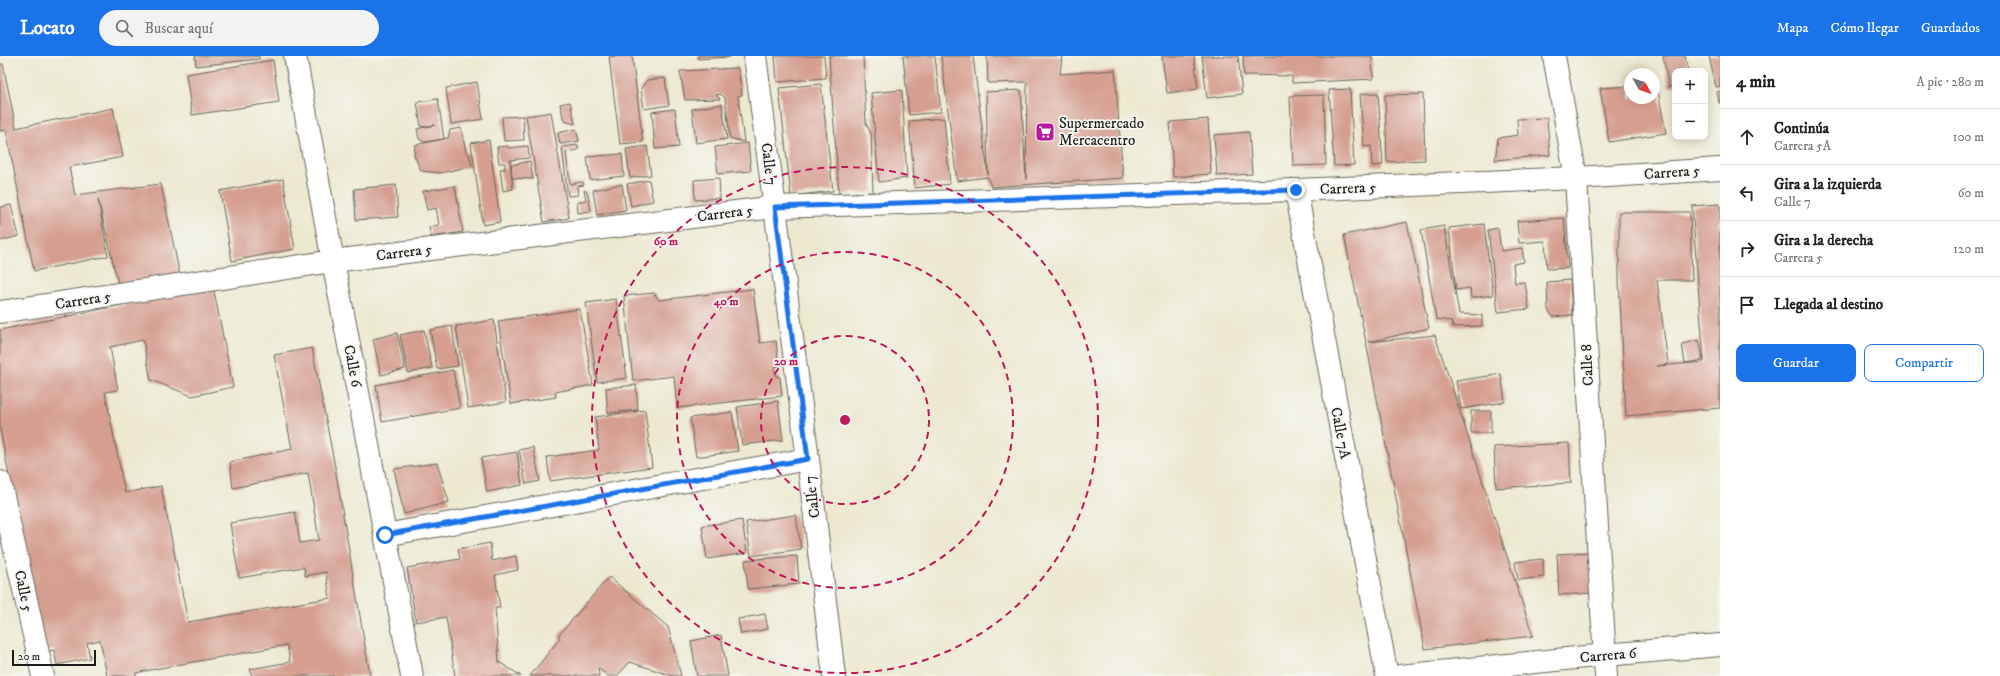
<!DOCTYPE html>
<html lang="es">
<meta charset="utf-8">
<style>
body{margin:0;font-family:"IM FELL DW Pica",serif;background:#f2f2f2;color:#202124}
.controls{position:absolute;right:12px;top:12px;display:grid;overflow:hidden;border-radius:8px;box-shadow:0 2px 10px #0003}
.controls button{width:36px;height:36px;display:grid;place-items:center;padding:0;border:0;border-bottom:1px solid #e0e0e0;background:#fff;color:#202124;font:20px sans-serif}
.compass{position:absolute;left:1624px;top:12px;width:36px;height:36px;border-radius:50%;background:#fff;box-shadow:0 2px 10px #0003;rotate:130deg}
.scale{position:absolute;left:12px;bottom:10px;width:84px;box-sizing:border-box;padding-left:4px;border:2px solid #1c1c1c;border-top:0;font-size:11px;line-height:14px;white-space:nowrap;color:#1c1c1c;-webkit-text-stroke:3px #f6f6f2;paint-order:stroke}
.stop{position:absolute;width:12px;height:12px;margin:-9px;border:3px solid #1a73e8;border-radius:50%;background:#fff}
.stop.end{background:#1a73e8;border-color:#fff;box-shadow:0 1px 4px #0008}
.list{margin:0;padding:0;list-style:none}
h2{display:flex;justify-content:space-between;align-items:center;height:52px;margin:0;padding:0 16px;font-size:17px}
h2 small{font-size:13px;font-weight:400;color:#757577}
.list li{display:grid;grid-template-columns:26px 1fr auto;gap:12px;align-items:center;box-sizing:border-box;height:56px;padding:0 16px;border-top:1px solid #e0e0e0}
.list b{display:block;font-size:15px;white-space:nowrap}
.list p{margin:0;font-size:13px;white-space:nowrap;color:#757577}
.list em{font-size:13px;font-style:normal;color:#757577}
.actions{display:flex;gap:8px;padding:12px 16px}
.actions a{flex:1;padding:9px 0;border:1px solid #1a73e8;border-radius:8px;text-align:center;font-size:14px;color:#1a73e8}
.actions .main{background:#1a73e8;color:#fff}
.icon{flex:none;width:22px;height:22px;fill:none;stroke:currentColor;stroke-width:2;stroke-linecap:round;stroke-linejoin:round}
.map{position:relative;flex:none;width:1720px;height:620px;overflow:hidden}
header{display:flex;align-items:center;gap:24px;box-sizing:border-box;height:56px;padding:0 20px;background:#1a73e8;color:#fff}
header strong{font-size:19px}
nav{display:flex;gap:22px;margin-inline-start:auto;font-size:14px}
.search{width:280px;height:36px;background:#f2f2f2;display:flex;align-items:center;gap:10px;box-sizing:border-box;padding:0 14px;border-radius:22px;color:#757577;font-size:15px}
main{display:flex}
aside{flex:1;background:#fff}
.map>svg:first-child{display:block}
.building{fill:#d59e8f}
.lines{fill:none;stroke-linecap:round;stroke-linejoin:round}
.street-casing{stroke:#65645b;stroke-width:24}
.secondary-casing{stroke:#65645b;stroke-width:24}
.street{stroke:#fff;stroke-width:22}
.secondary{stroke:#fff;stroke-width:22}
.route{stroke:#1a73e8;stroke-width:5}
.ring{fill:none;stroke:#c2185b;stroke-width:2;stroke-dasharray:7 5}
.labels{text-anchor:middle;stroke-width:3.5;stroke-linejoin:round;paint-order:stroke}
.poi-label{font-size:15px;fill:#1c1c1c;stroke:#f6f6f2;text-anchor:start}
.street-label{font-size:15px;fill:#1c1c1c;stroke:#f6f6f2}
.centre{fill:#c2185b;stroke:#f6f6f2;stroke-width:2}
.ring-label{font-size:12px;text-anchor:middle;font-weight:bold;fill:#c2185b;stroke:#f6f6f2;stroke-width:3.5;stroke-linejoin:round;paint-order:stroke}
</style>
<header>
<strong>Locato</strong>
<div class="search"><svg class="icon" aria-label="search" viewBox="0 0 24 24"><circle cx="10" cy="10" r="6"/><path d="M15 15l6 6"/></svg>Buscar aquí</div>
<nav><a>Mapa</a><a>Cómo llegar</a><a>Guardados</a></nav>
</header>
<main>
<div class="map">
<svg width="1720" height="620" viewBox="0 0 1720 620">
<rect width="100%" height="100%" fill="#f6f6f2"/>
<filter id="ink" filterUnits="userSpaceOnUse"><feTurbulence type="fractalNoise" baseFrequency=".025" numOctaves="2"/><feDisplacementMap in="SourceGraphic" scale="8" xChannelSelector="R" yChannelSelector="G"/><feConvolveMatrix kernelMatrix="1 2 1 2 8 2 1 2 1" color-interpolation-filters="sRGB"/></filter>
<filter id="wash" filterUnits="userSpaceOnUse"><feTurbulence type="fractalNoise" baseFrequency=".012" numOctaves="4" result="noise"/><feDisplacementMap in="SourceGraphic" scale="16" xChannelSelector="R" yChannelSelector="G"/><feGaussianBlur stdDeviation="0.9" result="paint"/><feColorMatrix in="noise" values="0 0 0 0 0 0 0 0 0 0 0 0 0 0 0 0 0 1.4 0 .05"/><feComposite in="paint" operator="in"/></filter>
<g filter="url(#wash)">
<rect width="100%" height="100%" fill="#ede9d1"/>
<g id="blocks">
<g class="building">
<path d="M195,0H259V3L196,10Z"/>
<path d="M616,0H632L643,86L620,88L609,1Z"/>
<path d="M698,0H730V1L698,3Z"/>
<path d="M775,0H824L826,22L777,26Z"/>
<path d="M829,0H863L866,68L871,77L873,136L839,138Z"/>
<path d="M903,0H935L941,56L909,59Z"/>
<path d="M941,0H973L988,119L986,36L1021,34L1026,124L1027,26L988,27L987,0H1062L1060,18L1115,14L1123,122L991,131L988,121L957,125Z"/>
<path d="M1162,0H1194L1198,33L1167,37Z"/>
<path d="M1202,0H1238L1242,38L1207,42Z"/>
<path d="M1243,0H1372L1373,23L1292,27V20L1244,19Z"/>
<path d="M1663,0H1685L1688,15H1675V30L1669,31Z"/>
<path d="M1709,0H1720V30L1716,31Z"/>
<path d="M273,4L279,46L192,59L186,18Z"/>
<path d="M0,8H3L16,72L113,52L123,101L69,111L75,139L161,128L181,225L120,236L98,143L108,200L34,215L6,74L0,75Z"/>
<path d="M738,12L742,39L738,40L744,86L730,82L725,42L721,38L716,39L720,43L685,44L680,15Z"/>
<path d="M665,22L669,49L644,53L641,32L647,24Z"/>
<path d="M477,26L483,63L451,68L446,32Z"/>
<path d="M821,28L833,135L791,140L779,32Z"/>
<path d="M1630,30V42H1654V30H1657L1666,77L1609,86L1600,32Z"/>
<path d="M1350,33L1354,109L1334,110L1329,34Z"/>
<path d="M902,34L907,122L879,126L871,37Z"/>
<path d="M1720,35V47H1719L1717,36Z"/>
<path d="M1378,37L1383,109L1372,110L1371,90L1364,91L1360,38Z"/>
<path d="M1423,38L1425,104L1387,106L1385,39Z"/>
<path d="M1324,39L1326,109L1293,110L1290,40Z"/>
<path d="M438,43L444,83L424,86L419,83L417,73L435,69L421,71L417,46Z"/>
<path d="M570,46L575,68L564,65L560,48Z"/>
<path d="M722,48L727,83L696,87L692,53Z"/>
<path d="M675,53L679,91L655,93L652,56Z"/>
<path d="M551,56L569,162L544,166L526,60Z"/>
<path d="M523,60L524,84L504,85L502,61Z"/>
<path d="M944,62L950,128L915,132L909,65Z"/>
<path d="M1547,62L1550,99L1495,104L1498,82L1518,79L1517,63Z"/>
<path d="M1208,63L1211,118L1173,121L1170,66Z"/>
<path d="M461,72L466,96L469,98L472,110L440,117L421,115L414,99L415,89L448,82L450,74Z"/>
<path d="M576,73L579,85L560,88L558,77Z"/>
<path d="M1249,76L1252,118L1217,120L1214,79Z"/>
<path d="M489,84L500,166L483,169L471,87Z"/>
<path d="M748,87L751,115L718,118L715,91Z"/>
<path d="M578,89V94L566,96L570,128L583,126L584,129L577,130L578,139L568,140L562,91Z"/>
<path d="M508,90V92L528,90L529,102L510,104L513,133L503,135L500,113H505V107H499L497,91Z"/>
<path d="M647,90L651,119L630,122L626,93Z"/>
<path d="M622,98L624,120L590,124L587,101Z"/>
<path d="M530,105L533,123L512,122L511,109Z"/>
<path d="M719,122L720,142L695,144L694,124Z"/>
<path d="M283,123L295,193L232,205L220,135Z"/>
<path d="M649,124L653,145L631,150L627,128Z"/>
<path d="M622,128L626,154L597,159L593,134Z"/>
<path d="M396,129L398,161L356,164L354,133Z"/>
<path d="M455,130L463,176L431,181L429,171L439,169L436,152L427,154L423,135Z"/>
<path d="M584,134L587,136L591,155L578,157L577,146L586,144Z"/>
<path d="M1720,148V352L1626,360L1619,225V156H1690L1692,224H1657L1668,308L1657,310L1704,306L1692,150Z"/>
<path d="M11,149L19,180L0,185V151Z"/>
<path d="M1564,162L1568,212L1547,213L1545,185L1519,187L1517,165Z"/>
<path d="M1407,166L1429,272L1368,286L1435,279L1533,580L1425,593L1366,286L1344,179Z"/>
<path d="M1484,168L1493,239L1471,242L1470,232L1456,234L1449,172Z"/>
<path d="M1444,170L1459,258L1482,259V270L1453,271L1451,265L1436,263L1421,174Z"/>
<path d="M1498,172L1501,195L1522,192L1524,206L1513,208L1515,227L1525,226L1529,253L1498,256L1488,174Z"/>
<path d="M1570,224L1572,259L1553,261L1548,254L1547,226Z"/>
<path d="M213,230L233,331L192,340L151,324L143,284L110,291L118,334L105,336L125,437L161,430L188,566L330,542L326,516L305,520L304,511L239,522L230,467L295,456L300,487L319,484L308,417L233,432L230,406L292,393L274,299L312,292L335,411L370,620H252L250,613L290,606L287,589L160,612L136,617V620H107L100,584L87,587L90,602L57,609L54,594L44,596L0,373V274Z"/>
<path d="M753,233L760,287L776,285L779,310L774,311L776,320L780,321L782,340L677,352L674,320L633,325L624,240L654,237L659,244Z"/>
<path d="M616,243L627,322L597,326L586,247Z"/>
<path d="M580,253L593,329L555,336L556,341L511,348L498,265Z"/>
<path d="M494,264L506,346L468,352L456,270Z"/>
<path d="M452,270L458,310L437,313L430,274Z"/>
<path d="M424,274L432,312L408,317L400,279Z"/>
<path d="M397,277L405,313L381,319L373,283Z"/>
<path d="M1699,284L1703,304L1685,307L1682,288Z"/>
<path d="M453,314L460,352L382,366L376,329Z"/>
<path d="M1501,318L1505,346L1461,353L1456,325Z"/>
<path d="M636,329L638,354L608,357L606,332Z"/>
<path d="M778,345L783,384L742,389L737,351Z"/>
<path d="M645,354L652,411L550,425L547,401L599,394L595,361Z"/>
<rect x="1471" y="355" width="20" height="22"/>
<path d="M732,356L738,395L696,401L690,362Z"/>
<path d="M1569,387L1571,427L1496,432L1494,391Z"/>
<path d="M533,391L540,425L526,428L519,394Z"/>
<path d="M517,396L522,429L487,436L481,402Z"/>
<path d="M437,407L449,446L404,458L394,413Z"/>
<path d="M796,459L801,493L751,500L746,466Z"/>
<path d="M742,464L747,497L707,503L702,470Z"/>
<path d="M490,487L492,505L516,500L518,514L495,519L500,552H495L499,606L521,620H455L446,561L416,566L407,512L460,503L458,493Z"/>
<path d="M1589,496L1592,537L1559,539L1557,498Z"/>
<path d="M797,500L799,528L748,533L745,504Z"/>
<path d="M1543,503L1544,521L1518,524L1515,506Z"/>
<path d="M609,521L668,571L681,620H673L630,606L617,620H608L598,612L599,620H530L560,582L558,580Z"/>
<path d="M765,558L768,573L741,578L738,563Z"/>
<path d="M721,579L728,620H697L691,585Z"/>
</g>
</g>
</g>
<g filter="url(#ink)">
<use href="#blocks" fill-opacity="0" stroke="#65645b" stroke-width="1"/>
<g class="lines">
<g class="street-casing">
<g id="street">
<path d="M295,0L333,205"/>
<path d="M755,0L808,403L834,620"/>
<path d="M1554,0L1576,122L1606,620"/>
<path d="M1296,134L1387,620"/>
<path d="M385,479L808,403"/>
</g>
</g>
<g class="secondary-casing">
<g id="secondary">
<path d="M333,205L412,620"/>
<path d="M0,256L333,205L775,151L1296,134L1576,122L1720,113"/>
<path d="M0,426L43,620"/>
<path d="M1400,620L1605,599L1720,589"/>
</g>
</g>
<use href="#street" class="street"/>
<use href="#secondary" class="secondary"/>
</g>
</g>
<g class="lines" filter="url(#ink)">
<path class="route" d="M385,479L808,403L775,151L1296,134"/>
</g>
<g class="ring">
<circle cx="845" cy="364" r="84"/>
<circle cx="845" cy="364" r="168"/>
<circle cx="845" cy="364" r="253"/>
</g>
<defs>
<g id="supermarket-square" transform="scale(1)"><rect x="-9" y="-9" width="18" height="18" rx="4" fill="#b5179e" stroke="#f6f6f2"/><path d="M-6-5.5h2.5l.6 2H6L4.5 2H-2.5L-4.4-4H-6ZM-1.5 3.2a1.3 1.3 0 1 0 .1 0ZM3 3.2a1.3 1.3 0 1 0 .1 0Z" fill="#fff"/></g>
</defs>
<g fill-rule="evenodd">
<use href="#supermarket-square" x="1045" y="76"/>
</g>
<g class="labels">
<g class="poi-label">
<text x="1059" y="72">Supermercado<tspan x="1059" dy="17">Mercacentro</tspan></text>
</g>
<g class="street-label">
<text transform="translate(769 108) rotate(83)" y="5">Calle 7</text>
<text transform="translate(1672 116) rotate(-4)" y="5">Carrera 5</text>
<text transform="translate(1348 132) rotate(-2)" y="5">Carrera 5</text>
<text transform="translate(725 157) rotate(-7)" y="5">Carrera 5</text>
<text transform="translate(404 196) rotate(-7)" y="5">Carrera 5</text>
<text transform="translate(83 244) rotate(-9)" y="5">Carrera 5</text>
<text transform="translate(1587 309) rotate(-93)" y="5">Calle 8</text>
<text transform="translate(353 310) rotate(79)" y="5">Calle 6</text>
<text transform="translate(1341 377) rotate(79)" y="5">Calle 7A</text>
<text transform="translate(812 441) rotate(-97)" y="5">Calle 7</text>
<text transform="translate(24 535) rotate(78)" y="5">Calle 5</text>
<text transform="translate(1608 599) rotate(-5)" y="5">Carrera 6</text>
</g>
</g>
<circle cx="845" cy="364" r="6" class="centre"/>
<g class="ring-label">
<text x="666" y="189">60 m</text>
<text x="726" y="249">40 m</text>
<text x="786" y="309">20 m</text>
</g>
</svg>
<div class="controls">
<button>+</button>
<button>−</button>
</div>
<svg class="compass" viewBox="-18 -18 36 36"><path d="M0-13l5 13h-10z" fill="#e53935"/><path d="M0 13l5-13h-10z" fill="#757577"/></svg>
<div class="scale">20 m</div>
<div class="stop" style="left:385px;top:479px"></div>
<div class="stop end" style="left:1296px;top:134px"></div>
</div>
<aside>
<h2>4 min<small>A pie · 280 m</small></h2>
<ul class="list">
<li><svg class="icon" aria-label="ahead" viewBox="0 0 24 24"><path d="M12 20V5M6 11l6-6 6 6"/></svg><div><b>Continúa</b><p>Carrera 5A</p></div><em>100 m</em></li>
<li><svg class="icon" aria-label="left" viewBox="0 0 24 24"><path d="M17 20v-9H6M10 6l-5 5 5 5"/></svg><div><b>Gira a la izquierda</b><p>Calle 7</p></div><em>60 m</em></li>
<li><svg class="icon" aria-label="right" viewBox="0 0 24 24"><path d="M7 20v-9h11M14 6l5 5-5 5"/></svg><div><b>Gira a la derecha</b><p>Carrera 5</p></div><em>120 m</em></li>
<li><svg class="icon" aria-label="arrive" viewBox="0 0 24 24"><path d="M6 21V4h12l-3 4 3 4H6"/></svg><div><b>Llegada al destino</b></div></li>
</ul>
<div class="actions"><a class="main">Guardar</a><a>Compartir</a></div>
</aside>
</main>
